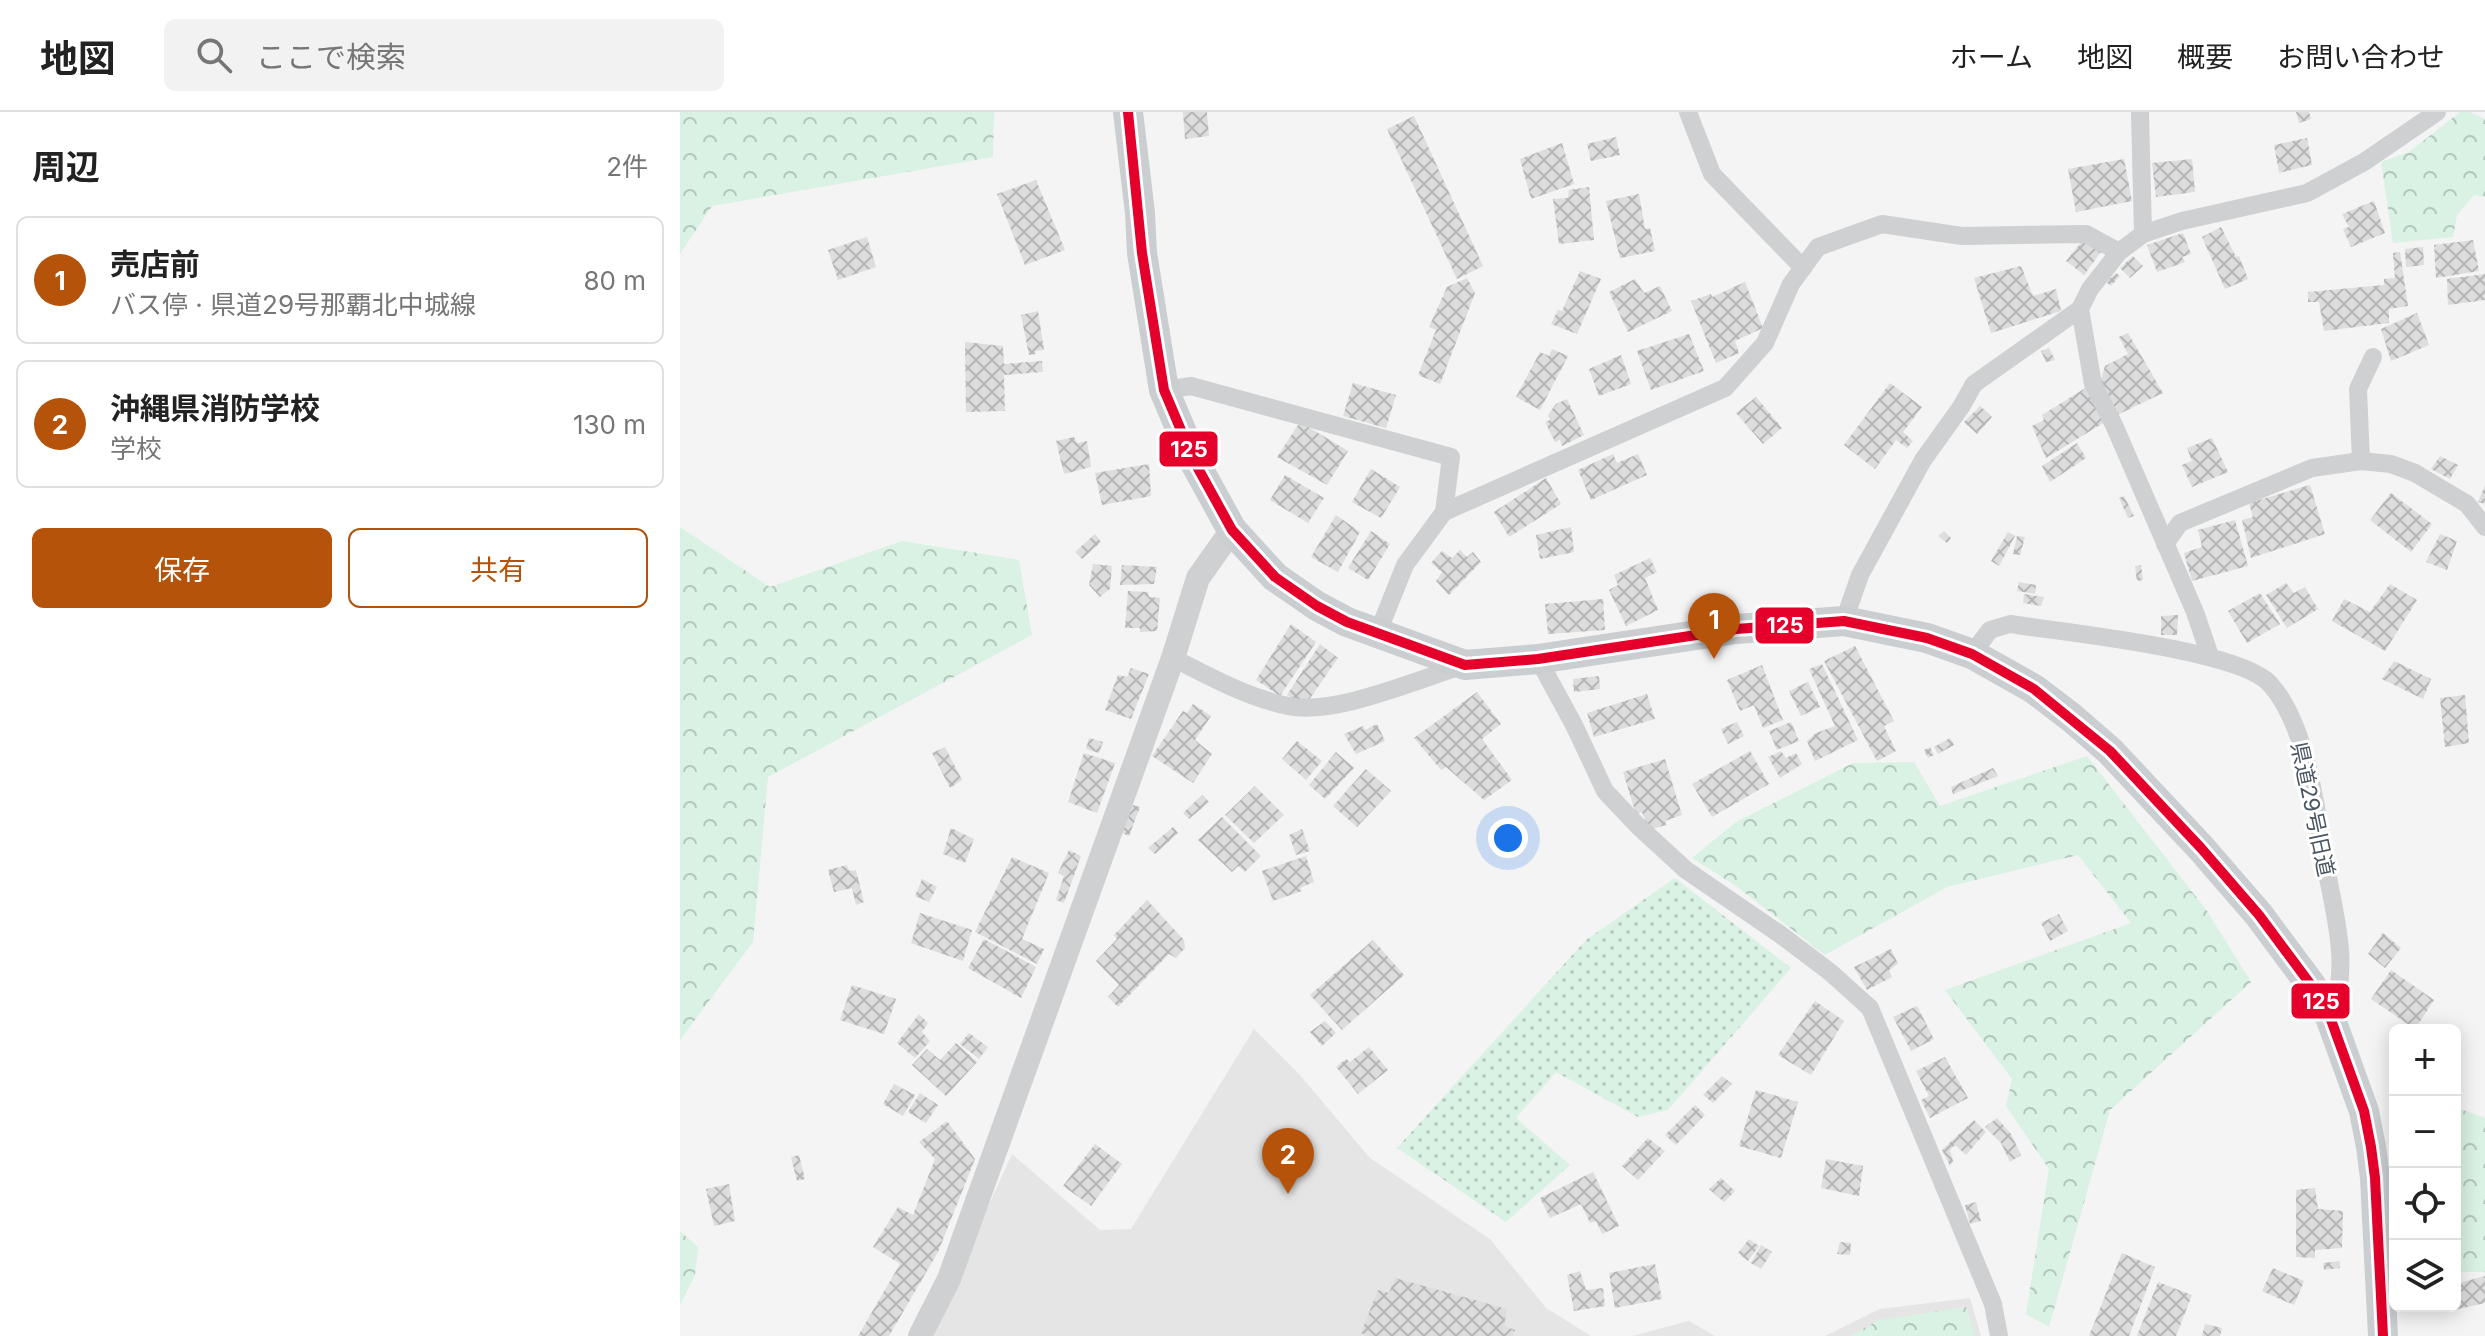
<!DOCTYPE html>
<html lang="ja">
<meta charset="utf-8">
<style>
body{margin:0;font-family:Inter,"Noto Sans JP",sans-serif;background:#f2f2f2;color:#222}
.controls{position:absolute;right:24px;bottom:24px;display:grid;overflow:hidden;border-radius:12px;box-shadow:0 4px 20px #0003}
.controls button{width:72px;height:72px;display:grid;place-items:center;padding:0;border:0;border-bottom:2px solid #e0e0e0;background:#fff;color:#222;font:40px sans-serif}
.you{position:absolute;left:828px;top:726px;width:28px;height:28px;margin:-20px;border:6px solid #fff;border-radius:50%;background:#1a73e8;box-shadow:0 0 0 12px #1a73e833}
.badge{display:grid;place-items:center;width:52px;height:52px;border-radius:50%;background:#b45309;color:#fff;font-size:26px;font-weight:700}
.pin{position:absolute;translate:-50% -66px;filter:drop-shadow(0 2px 4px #0008)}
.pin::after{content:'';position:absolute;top:42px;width:28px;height:24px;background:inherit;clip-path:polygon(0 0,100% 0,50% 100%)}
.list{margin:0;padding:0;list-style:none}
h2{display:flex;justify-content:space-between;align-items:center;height:104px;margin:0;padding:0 32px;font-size:34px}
h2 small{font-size:26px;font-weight:400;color:#767676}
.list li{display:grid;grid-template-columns:52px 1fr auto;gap:24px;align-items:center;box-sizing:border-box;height:128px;margin:0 16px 16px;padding:0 16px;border:2px solid #e0e0e0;border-radius:12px}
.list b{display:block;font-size:30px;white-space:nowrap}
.list p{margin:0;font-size:26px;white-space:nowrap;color:#767676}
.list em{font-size:26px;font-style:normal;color:#767676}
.actions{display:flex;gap:16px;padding:24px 32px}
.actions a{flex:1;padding:18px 0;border:2px solid #b45309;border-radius:12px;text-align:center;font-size:28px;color:#b45309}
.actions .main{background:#b45309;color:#fff}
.icon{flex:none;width:44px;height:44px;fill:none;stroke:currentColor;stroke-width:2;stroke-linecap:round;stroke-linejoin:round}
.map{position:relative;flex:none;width:1805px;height:1224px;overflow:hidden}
header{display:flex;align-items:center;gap:48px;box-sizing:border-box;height:112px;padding:0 40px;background:#fff;border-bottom:2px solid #e0e0e0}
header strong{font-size:38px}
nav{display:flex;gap:44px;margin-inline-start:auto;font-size:28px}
.search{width:560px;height:72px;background:#f2f2f2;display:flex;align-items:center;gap:20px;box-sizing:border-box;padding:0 28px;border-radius:12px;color:#767676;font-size:30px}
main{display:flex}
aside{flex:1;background:#fff}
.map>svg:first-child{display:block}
.education{fill:#e6e5e6}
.grass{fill:url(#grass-dots)}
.forest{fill:url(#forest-crowns)}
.building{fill:url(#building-cross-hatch)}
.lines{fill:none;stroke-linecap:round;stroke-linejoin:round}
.minor{stroke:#ced0d2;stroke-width:18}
.tertiary{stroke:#ced0d2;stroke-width:24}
.primary{stroke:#caced1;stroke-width:30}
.bus-1-casing{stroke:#fff;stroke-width:16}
.bus-1{stroke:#e4002b;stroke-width:10}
.labels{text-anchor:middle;stroke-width:6;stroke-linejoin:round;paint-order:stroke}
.street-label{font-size:22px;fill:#4a5661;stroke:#fff}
.line-badge{stroke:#fff;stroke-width:3}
.badge-label{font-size:22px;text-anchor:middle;font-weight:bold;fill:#fff}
</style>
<header>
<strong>地図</strong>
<div class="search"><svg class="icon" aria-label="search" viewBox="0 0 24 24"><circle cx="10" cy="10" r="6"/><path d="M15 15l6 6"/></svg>ここで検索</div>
<nav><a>ホーム</a><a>地図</a><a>概要</a><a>お問い合わせ</a></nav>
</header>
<main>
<aside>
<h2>周辺<small>2件</small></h2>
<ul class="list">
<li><span class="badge">1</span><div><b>売店前</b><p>バス停 · 県道29号那覇北中城線</p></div><em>80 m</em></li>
<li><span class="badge">2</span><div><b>沖縄県消防学校</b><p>学校</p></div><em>130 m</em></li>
</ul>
<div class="actions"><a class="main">保存</a><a>共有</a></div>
</aside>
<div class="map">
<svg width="1805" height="1224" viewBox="0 0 1805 1224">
<defs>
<pattern id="grass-dots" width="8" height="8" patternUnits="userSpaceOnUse" patternTransform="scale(2)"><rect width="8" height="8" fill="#d9f2e3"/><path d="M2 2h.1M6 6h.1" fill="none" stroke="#b2c7bb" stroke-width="1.8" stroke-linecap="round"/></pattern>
<pattern id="forest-crowns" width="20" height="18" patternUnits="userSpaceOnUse" patternTransform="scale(2)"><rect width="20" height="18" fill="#d9f2e3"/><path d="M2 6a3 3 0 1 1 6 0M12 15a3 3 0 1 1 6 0" fill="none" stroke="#b2c7bb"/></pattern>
<pattern id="building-cross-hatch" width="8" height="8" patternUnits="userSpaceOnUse" patternTransform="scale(2)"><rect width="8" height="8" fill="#ddddde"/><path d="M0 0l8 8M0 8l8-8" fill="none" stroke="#b5b6b7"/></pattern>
</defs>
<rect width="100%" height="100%" fill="#f4f4f4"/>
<g class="education">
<path d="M574,917L619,962L690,1046L810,1127L866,1196L911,1224H249L332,1042L420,1118L451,1117Z"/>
<path d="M1290,1186L1301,1224H1145L1200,1197Z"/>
<path d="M1009,1209L1035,1224H952Z"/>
</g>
<path class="grass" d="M995,766L1111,856L988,998L958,1005L876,960L836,1006L890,1053L826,1110L717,1036L906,828Z"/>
<g class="forest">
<path d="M0,0H314L313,45L32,94L0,142Z"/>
<path d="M1780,0H1790L1805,7V85L1794,83L1777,103L1773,125L1713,131L1701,50L1729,40Z"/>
<path d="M0,415L90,475L222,429L339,448L352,523L88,665L73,830L0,928Z"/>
<path d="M1407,644L1527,799L1571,870L1430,998L1369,1215L1346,1202L1369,1057L1326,994L1332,967L1265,878L1451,811L1398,743L1267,775L1145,843L1056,774L1012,746L1056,710L1173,651L1234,650L1260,694Z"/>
<path d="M1775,995L1805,1006V1160H1775Z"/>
<path d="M0,1119L18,1135L15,1163L0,1193Z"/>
<path d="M1286,1195L1295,1224H1170L1199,1208Z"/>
</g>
<g class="building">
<path d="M503,0H527L529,24L505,27Z"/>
<path d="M1616,0H1629L1631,7L1619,11Z"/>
<path d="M734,4L803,154L777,167L707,17Z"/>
<path d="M936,25L940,43L911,49L907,32Z"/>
<path d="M1627,26L1632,53L1599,61L1594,33Z"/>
<path d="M882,31L894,72L851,87L840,47Z"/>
<path d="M1444,47L1452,89L1396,100L1388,57Z"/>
<path d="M1512,47L1515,80L1476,85L1472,51Z"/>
<path d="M356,68L385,138L345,153L317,82Z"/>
<path d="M909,75L914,128L879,132L873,87L888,86L889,78Z"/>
<path d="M959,82L965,117L970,116L975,139L940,146L926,89Z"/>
<path d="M1694,89L1705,121L1671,135L1663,117L1669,115L1662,102Z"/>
<path d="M1541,115L1556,145L1559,144L1568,167L1545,177L1522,125Z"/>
<path d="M1503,121L1511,142L1502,145L1505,150L1477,160L1467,133Z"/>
<path d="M187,125L196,155L158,168L148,138Z"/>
<path d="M1404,127L1421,140L1404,163L1386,149Z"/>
<path d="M1793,128L1799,159L1756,166L1754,133Z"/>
<path d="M1743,135L1744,153L1726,155L1725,137Z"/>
<path d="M1720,140L1728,194L1709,197V211L1644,219L1639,190H1628V180L1704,173V167L1715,166L1713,141Z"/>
<path d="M1453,144L1463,154L1450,166L1440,156Z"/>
<path d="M1341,154L1353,184L1376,177L1381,199L1311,221L1294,166Z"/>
<path d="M900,159L921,167L897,222L871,212L878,198L882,199Z"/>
<path d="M1436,161L1440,164L1431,174L1426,170Z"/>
<path d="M1805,162V188L1768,193L1767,167Z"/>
<path d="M787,166L795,181L760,272L738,263L756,218L749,215L767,175Z"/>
<path d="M955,167L964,181L980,174L992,199L948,220L929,180Z"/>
<path d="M1065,170L1083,216L1055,229L1059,241L1036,251L1011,189L1031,182L1032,185Z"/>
<path d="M358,199L364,238L355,239L356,242L349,243L341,203Z"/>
<path d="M1737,201L1749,233L1711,249L1701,217Z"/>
<path d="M1448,221L1483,281L1437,303L1420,271L1425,254L1448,242L1439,225Z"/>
<path d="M1009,222L1024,259L971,278L957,239Z"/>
<path d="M285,230L323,234L324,252L362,249L363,260L324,263L325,299L286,300Z"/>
<path d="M1369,236L1375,248L1366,250L1361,239Z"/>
<path d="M872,237L888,244L860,298L836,285L860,240L869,244Z"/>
<path d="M941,243L951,272L919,284L909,257Z"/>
<path d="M673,271L716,283L706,316L663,304Z"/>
<path d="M1210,271L1242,295L1223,320L1233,329L1227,336L1216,328L1195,357L1164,333Z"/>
<path d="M1407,275L1425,310L1366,346L1352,314L1364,308L1362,303Z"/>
<path d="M1076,285L1102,316L1083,332L1056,301Z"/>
<path d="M887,287L904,323L882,334L880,328L875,330L865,310L870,308L868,303L876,292Z"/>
<path d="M1300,294L1312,305L1297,322L1284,310Z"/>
<path d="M620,310L668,339L647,373L597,345Z"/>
<path d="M394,325L397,331L407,329L411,355L384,362L376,329Z"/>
<path d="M1532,326L1548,360L1512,375L1502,353L1512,349L1507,336Z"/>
<path d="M1397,331L1406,346L1370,370L1362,354Z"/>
<path d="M933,342L937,351L958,342L967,363L911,388L898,358Z"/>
<path d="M1760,344L1778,353L1770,367L1751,357Z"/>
<path d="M469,352L471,384L422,393L415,361Z"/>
<path d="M691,357L720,375L701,406L672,390Z"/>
<path d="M605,363L644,386L628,411L590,388Z"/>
<path d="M866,366L881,392L829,425L814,400Z"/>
<path d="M1630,373L1645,422L1571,446L1562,408L1573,405L1569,391Z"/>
<path d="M1805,373V392L1798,390Z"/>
<path d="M1711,381L1752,412L1731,440L1690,408Z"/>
<path d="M1444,384L1454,404L1448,406L1439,386Z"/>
<path d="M656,403L680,420L658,460L631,445Z"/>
<path d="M1555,408L1568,454L1512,469L1504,441L1522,435L1518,418Z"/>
<path d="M891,415L894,440L860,447L856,423Z"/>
<path d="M691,419L710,432L688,468L668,456Z"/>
<path d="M1264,419L1271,426L1267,431L1258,424Z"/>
<path d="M1328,420L1335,424L1319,454L1311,449Z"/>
<path d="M415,422L421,430L402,447L395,440Z"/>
<path d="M1760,422L1777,429L1767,458L1746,450Z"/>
<path d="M1337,424L1345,425L1340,443L1333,442Z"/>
<path d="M780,438L787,445L793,440L801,450L769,483L756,469L762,460L751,451L762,439L772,446Z"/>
<path d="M970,446L977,460L965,466L978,498L946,514L929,478L938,473L934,463Z"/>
<path d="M413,452L432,454L430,477L420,485L409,473Z"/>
<path d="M442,453L477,455L474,472L440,473Z"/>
<path d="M1461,453L1463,468L1457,469L1455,454Z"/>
<path d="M1339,470L1356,473L1355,482L1337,479Z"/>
<path d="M1606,471L1614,481L1625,475L1638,497L1607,516L1586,483Z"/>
<path d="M1710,472L1737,488L1705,539L1652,509L1664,487L1690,500Z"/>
<path d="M448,479L468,480L469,485L480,486L477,519L460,520V516H445Z"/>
<path d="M1580,481L1600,512L1567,531L1548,499Z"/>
<path d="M1344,482L1364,485L1361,494L1343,491Z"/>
<path d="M923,487L925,518L868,522L865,492Z"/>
<path d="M1498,503L1497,523H1481V504Z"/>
<path d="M611,512L636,530L600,584L576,568Z"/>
<path d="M640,532L658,546L624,595L607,583Z"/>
<path d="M1175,534L1214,609L1204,614L1216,639L1197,649L1144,549Z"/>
<path d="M1714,549L1751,567L1743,587L1702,567Z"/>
<path d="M1142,552L1178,628L1135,649L1127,629L1136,621L1155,614L1129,557Z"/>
<path d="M1082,553L1103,608L1083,616L1074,593L1060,599L1047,568Z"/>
<path d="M451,556L469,562L451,607L425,598L438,563L447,565Z"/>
<path d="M919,564L920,577L894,580L893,567Z"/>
<path d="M1128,570L1140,595L1121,604L1109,579Z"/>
<path d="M797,580L821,612L802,627L832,668L804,688L766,655L761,658L734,626Z"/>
<path d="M967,582L975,607L914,625L907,601Z"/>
<path d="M1785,583L1789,631L1765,635L1760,586Z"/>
<path d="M513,592L531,604L515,628L532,642L513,671L472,644L503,599L507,601Z"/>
<path d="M1057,610L1064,624L1048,632L1041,617Z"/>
<path d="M1111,610L1119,629L1097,638L1089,619Z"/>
<path d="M697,612L705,629L676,642L664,622L683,614L685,618Z"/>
<path d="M409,626L423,630L419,641L406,637Z"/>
<path d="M1270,626L1274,633L1258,642L1254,635Z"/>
<path d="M617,629L642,649L626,668L602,647Z"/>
<path d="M265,635L282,668L270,676L252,641Z"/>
<path d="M1250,635L1254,643L1248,646L1244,638Z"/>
<path d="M1070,639L1089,672L1032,705L1012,672Z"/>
<path d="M1101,639L1106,646L1116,641L1122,652L1100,666L1088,645Z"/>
<path d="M656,640L674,656L645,687L629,673Z"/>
<path d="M404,641L435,651L417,701L388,690Z"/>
<path d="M985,647L1002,703L985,709L986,713L969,718L962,700L956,702L943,660Z"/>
<path d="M1313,656L1318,664L1273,682L1271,675Z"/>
<path d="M686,657L711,679L677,715L653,694Z"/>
<path d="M575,674L604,703L574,731L545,703Z"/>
<path d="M522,683L529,690L509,707L503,701Z"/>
<path d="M453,693L460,695L449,724L442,721Z"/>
<path d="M542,705L581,744L565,760L558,754L552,760L518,728Z"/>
<path d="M493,715L498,721L475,742L468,736Z"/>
<path d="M271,716L294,727L285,751L263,742Z"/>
<path d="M622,717L630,739L616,743L609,723Z"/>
<path d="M389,738L401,744L384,791L376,788L384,764L378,761Z"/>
<path d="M626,744L634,770L620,776L622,779L593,789L582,759Z"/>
<path d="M332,745L369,761L342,827L364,837L357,852L295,820Z"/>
<path d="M167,753L169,759L176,758L184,790L176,793L172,776L154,780L148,758Z"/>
<path d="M242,767L257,775L249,790L235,784Z"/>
<path d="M467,788L504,828L505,836L496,846L489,842L438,895L428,885L439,873L416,849L437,827L434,823Z"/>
<path d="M240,801L292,818L283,849L231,831Z"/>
<path d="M1379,802L1388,819L1370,829L1361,811Z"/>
<path d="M1703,821L1721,836L1705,856L1688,842Z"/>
<path d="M304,827L356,855L341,886L288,856Z"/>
<path d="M693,828L724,863L662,918L630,883Z"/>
<path d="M1211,837L1218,852L1209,858L1212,865L1187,878L1174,855Z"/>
<path d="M1711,858L1754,888L1735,917L1691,887Z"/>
<path d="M172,873L216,887L204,922L160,908Z"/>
<path d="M1135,889L1164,909L1131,963L1098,943Z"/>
<path d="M1237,894L1254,927L1231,939L1213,905Z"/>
<path d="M239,902L248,911L242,920L250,929L235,946L217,931Z"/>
<path d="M645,909L656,921L642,934L630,920Z"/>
<path d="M289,921L308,935L299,947L280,932Z"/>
<path d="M276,931L297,950L266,984L232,953L247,937L260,948Z"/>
<path d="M689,935L708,958L678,982L656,955L666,947L670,950Z"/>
<path d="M1265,945L1288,986L1250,1006L1241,988L1249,984L1236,959Z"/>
<path d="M1042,964L1052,972L1033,991L1023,983Z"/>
<path d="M214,972L235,983L223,1004L203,992Z"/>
<path d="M1076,978L1118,990L1101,1046L1059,1034Z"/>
<path d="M240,981L258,993L246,1011L228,1000Z"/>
<path d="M1015,993L1025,1003L996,1033L985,1023Z"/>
<path d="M1317,1006L1331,1022L1341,1043L1330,1050L1321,1031L1305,1015Z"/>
<path d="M1294,1008L1306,1020L1286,1043L1275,1033L1270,1038L1273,1049L1270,1054L1262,1038Z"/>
<path d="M267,1009L295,1047L258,1140L209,1224H178L220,1152L193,1135L218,1095L233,1103L255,1047L239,1030Z"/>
<path d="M968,1026L985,1039L958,1068L942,1054Z"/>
<path d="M415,1032L442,1052L411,1094L383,1074Z"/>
<path d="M119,1043L125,1067L117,1069L111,1045Z"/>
<path d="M1146,1047L1183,1054L1179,1084L1141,1076Z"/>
<path d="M913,1060L939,1114L922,1122L916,1109L910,1111L901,1092L870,1106L860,1086Z"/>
<path d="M1041,1066L1055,1079L1044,1090L1029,1077Z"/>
<path d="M49,1072L55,1109L34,1114L26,1077Z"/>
<path d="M1635,1076L1638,1097L1663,1099L1662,1136L1635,1138V1146L1616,1145V1078Z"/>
<path d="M1296,1090L1301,1109L1290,1112L1285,1093Z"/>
<path d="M1069,1127L1079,1134L1068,1149L1058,1141Z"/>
<path d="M1160,1130L1171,1131L1170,1143L1157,1142Z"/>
<path d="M1081,1133L1092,1140L1081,1157L1071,1151Z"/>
<path d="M1442,1141L1475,1155L1449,1224H1409Z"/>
<path d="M1660,1149V1156L1644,1158L1643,1151Z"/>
<path d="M975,1152L982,1187L935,1196L929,1161Z"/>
<path d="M1593,1156L1624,1169L1614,1193L1582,1179Z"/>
<path d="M900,1159L906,1178L923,1176L925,1194L894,1199L887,1163Z"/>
<path d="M1805,1164V1191L1770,1199L1769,1194H1775V1172Z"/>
<path d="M715,1166L827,1197L824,1214L835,1218L833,1224H689L681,1221L698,1178L709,1181Z"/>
<path d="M1478,1170L1512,1183L1496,1224H1457Z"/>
<path d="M1525,1212L1542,1216L1540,1224H1522Z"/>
</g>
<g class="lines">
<g class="minor">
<path d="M1008,0L1032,62L1123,156"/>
<path d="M1460,0L1463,122"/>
<path d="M1400,197L1413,272L1434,313L1515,500L1530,544"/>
<path d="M484,278L511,274L771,345L764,400L725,453L697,523"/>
<path d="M1681,349L1678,277L1693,245"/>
<path d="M764,400L1045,276L1085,231L1111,172L1138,135L1202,112L1282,124L1406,122L1439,140"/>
<path d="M1485,432L1500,411L1632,356L1681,349L1711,352L1735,361L1787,392L1805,415"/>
<path d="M1164,509L1180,463L1243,348L1281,295L1294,272L1400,197L1410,177L1439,140L1463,122L1502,109L1627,81L1684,50L1757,0"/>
<path d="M1292,542L1310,518L1330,512C1382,520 1560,538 1590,572C1627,613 1636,696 1645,750C1654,801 1672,857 1650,905"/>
<path d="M493,546C531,565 566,585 608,594C653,604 737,568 782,554"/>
<path d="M858,547L894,613L925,679L958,714L1006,758L1101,823L1150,860L1190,896L1313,1192L1319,1224"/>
</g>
<path class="tertiary" d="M240,1224L269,1167L493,546L518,466L552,418"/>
<path class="primary" d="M448,0L460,101L462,141L484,278L514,349L552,418L595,465L637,494L667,510L785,553L858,547L1056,517L1164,509L1247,526L1292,542L1354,577L1392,606L1430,639L1521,736L1579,803L1631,873L1650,905L1684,999L1691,1035L1695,1066L1703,1224"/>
<g class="bus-1-casing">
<path id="bus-1" d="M448,0L462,141L484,278L514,349L552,418L595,465L637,494L667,510L785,553L858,547L1056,517L1164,509L1247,526L1292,542L1354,577L1430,639L1521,736L1579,803L1631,873L1650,905L1684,999L1691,1035L1695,1066L1703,1224"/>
</g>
<use href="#bus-1" class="bus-1"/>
</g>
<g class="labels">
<g class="street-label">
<text transform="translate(1633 697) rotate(78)" y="8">県道29号旧道</text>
</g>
</g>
<g class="line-badge">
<rect x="478" y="318" width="61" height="38" rx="8" fill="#e4002b"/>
<rect x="1074" y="494" width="61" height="39" rx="8" fill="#e4002b"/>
<rect x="1610" y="870" width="61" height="38" rx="8" fill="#e4002b"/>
</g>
<g class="badge-label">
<text x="509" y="345">125</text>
<text x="1105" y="521">125</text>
<text x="1641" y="897">125</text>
</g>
</svg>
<div class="controls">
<button>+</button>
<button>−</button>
<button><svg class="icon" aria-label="locate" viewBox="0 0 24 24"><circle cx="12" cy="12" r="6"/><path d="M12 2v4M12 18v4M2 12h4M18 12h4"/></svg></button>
<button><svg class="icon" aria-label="layers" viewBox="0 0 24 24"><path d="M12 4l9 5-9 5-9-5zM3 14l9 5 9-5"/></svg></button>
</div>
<div class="you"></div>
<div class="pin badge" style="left:1034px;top:547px">1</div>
<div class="pin badge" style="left:608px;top:1082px">2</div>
</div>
</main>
